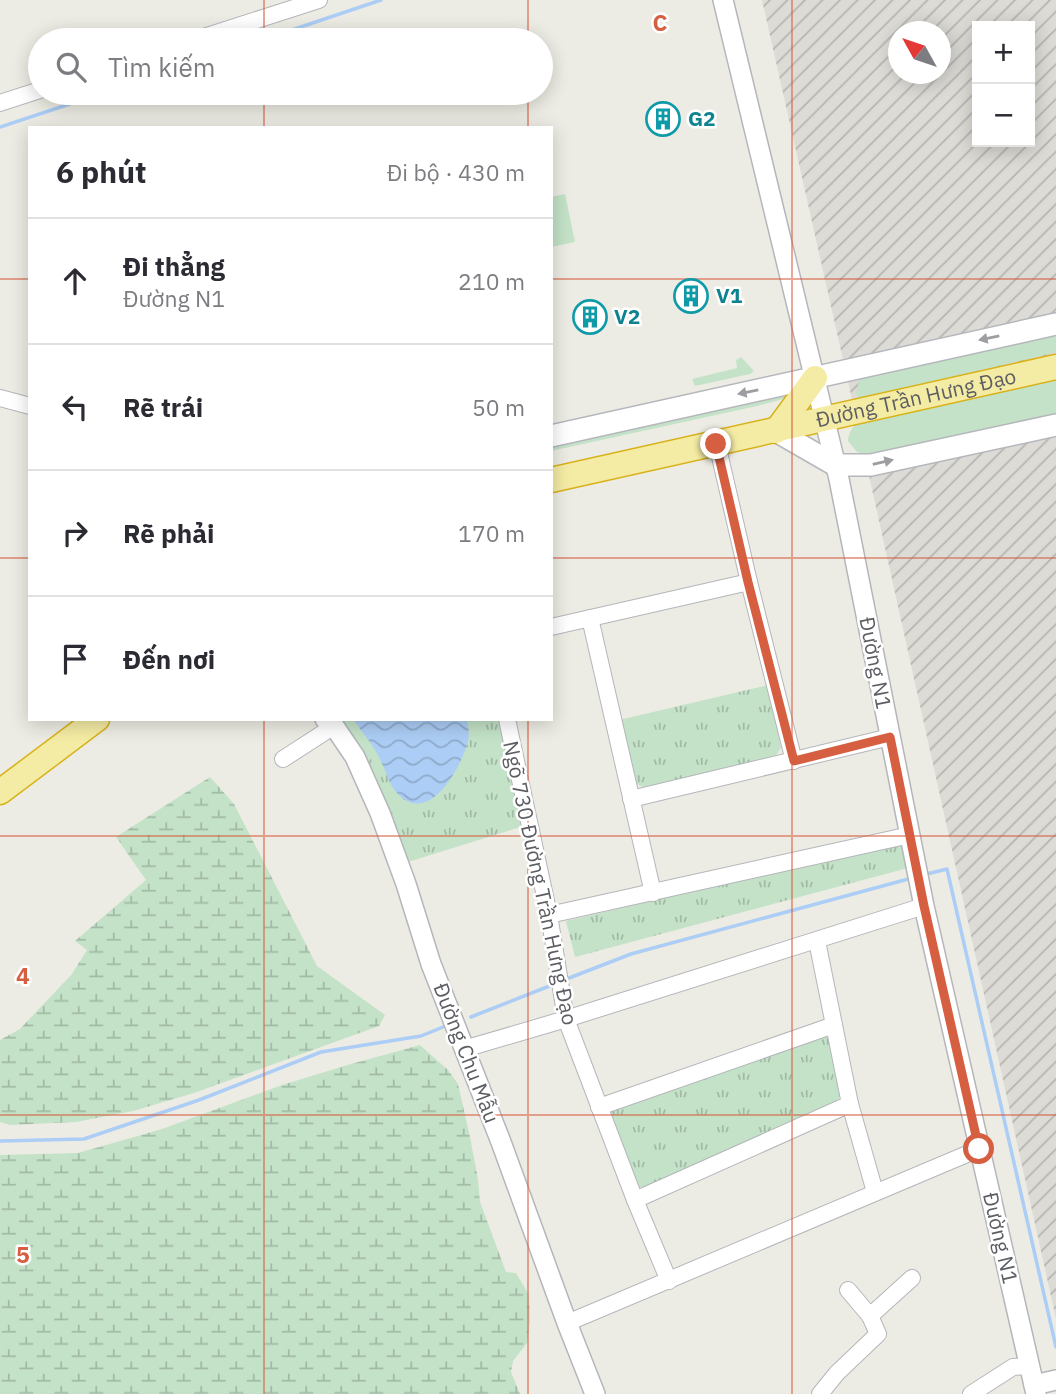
<!DOCTYPE html>
<html lang="vi">
<meta charset="utf-8">
<style>
body{margin:0;font-family:"IBM Plex Sans",sans-serif;background:#f7f7f7;color:#2b2b33}
.controls{position:absolute;right:21px;top:21px;display:grid;overflow:hidden;border-radius:0px;box-shadow:0 4px 18px #0003}
.controls button{width:63px;height:63px;display:grid;place-items:center;padding:0;border:0;border-bottom:2px solid #e1e1e2;background:#fff;color:#2b2b33;font:35px sans-serif}
.compass{position:absolute;left:888px;top:21px;width:63px;height:63px;border-radius:50%;background:#fff;box-shadow:0 4px 18px #0003;rotate:310deg}
.stop{position:absolute;width:21px;height:21px;margin:-16px;border:5px solid #d65e41;border-radius:50%;background:#fff}
.stop.end{background:#d65e41;border-color:#fff;box-shadow:0 2px 7px #0008}
.list{margin:0;padding:0;list-style:none}
h2{display:flex;justify-content:space-between;align-items:center;height:91px;margin:0;padding:0 28px;font-size:30px}
h2 small{font-size:23px;font-weight:400;color:#7c7c81}
.list li{display:grid;grid-template-columns:46px 1fr auto;gap:21px;align-items:center;box-sizing:border-box;height:126px;padding:0 28px;border-top:2px solid #e1e1e2}
.list b{display:block;font-size:26px;white-space:nowrap}
.list p{margin:0;font-size:23px;white-space:nowrap;color:#7c7c81}
.list em{font-size:23px;font-style:normal;color:#7c7c81}
.icon{flex:none;width:38px;height:38px;fill:none;stroke:currentColor;stroke-width:2;stroke-linecap:round;stroke-linejoin:round}
.map{position:relative;flex:none;width:1056px;height:1394px;overflow:hidden}
.search{position:absolute;background:#fff;box-shadow:0 4px 18px #0003;left:28px;top:28px;width:525px;height:77px;display:flex;align-items:center;gap:18px;box-sizing:border-box;padding:0 24px;border-radius:38px;color:#7c7c81;font-size:26px}
.panel{position:absolute;background:#fff;box-shadow:0 4px 18px #0003;left:28px;top:126px;width:525px;height:595px;border-radius:0px}
.map>svg:first-child{display:block}
.industrial{fill:url(#industrial-furrows);fill-rule:evenodd}
.grass{fill:#c3e2c7}
.wetland{fill:url(#wetland-marsh)}
.park{fill:url(#park-tufts)}
.water{fill:url(#water-waves)}
.lines{fill:none;stroke-linecap:round;stroke-linejoin:round}
.stream{stroke:#accdf5;stroke-width:3.5}
.minor-casing{stroke:#b4b6ba;stroke-width:18}
.tertiary-casing{stroke:#b4b6ba;stroke-width:22}
.secondary-casing{stroke:#b6b7bd;stroke-width:24}
.trunk-casing{stroke:#d8b219;stroke-width:27}
.minor{stroke:#fff;stroke-width:16}
.tertiary{stroke:#fff;stroke-width:19}
.secondary{stroke:#fff;stroke-width:21}
.trunk{stroke:#f4eba4;stroke-width:24}
.oneway{fill:#9d9ea1}
.route{stroke:#d65e41;stroke-width:9}
.grid{fill:none;stroke:#d65e41;stroke-width:2;stroke-opacity:0.55}
.labels{text-anchor:middle;stroke-width:5;stroke-linejoin:round;paint-order:stroke}
.culture-label{font-size:21px;font-weight:bold;fill:#0d838f;stroke:#fff;text-anchor:start}
.street-label{font-size:21px;fill:#5c5e63;stroke:#fff}
.grid-label{font-size:23px;text-anchor:middle;font-weight:bold;fill:#d65e41;stroke:#fff;stroke-width:5;stroke-linejoin:round;paint-order:stroke}
</style>
<div class="map">
<svg width="1056" height="1394" viewBox="0 0 1056 1394">
<defs>
<pattern id="industrial-furrows" width="10" height="10" patternUnits="userSpaceOnUse" patternTransform="scale(1.75)"><rect width="10" height="10" fill="#dcdbd6"/><path d="M-1 1l2-2M0 10L10 0M9 11l2-2" fill="none" stroke="#b6b5b1"/></pattern>
<pattern id="wetland-marsh" width="20" height="14" patternUnits="userSpaceOnUse" patternTransform="scale(1.75)"><rect width="20" height="14" fill="#c3e2c7"/><path d="M1 5h8M5 5V1M11 12h8M15 12V8" fill="none" stroke="#a2baa5"/></pattern>
<pattern id="park-tufts" width="24" height="20" patternUnits="userSpaceOnUse" patternTransform="scale(1.75)"><rect width="24" height="20" fill="#c3e2c7"/><path d="M3 7l-1-3M5 7V3M7 7l1-3M15 17l-1-3M17 17v-4M19 17l1-3" fill="none" stroke="#a2baa5"/></pattern>
<pattern id="water-waves" width="16" height="10" patternUnits="userSpaceOnUse" patternTransform="scale(1.75)"><rect width="16" height="10" fill="#accdf5"/><path d="M0 5q4-4 8 0t8 0" fill="none" stroke="#8faaca"/></pattern>
</defs>
<rect width="100%" height="100%" fill="#edece4"/>
<path class="industrial" d="M762,0H1056V1319L860,435ZM977,26H1030V142H977ZM898,32H940V74H898Z"/>
<g class="grass">
<path d="M565,194L575,242L551,247V197Z"/>
<path d="M1056,334V352L859,399L856,394L859,381L865,376Z"/>
<path d="M741,357L754,371L750,374L695,386L692,379L737,368L736,360Z"/>
<path d="M1056,378V414L867,454L857,452L848,441C849,431 853,426 861,420Z"/>
<path d="M787,393L786,397L783,399L757,406L551,451V441Z"/>
</g>
<g class="wetland">
<path d="M210,777L234,804L317,966L385,1015L379,1026L194,1093L133,1111L76,1122L10,1125L0,1122V1040L20,1029L72,974L87,950L75,941L146,880L116,837Z"/>
<path d="M420,1045L448,1070L458,1084L470,1137L478,1179L480,1202L506,1272L516,1273L529,1295L530,1321L527,1343L513,1361L511,1372L520,1394H0V1155L78,1153L162,1129L282,1085L351,1064Z"/>
</g>
<g class="park">
<path d="M768,685L781,748L774,758L643,787L634,783L619,720Z"/>
<path d="M336,719H502L524,826L408,862Z"/>
<path d="M903,842L908,868L575,957L566,921Z"/>
<path d="M824,1035L831,1041L845,1092L836,1101L646,1188L640,1187L634,1183L610,1113L613,1109Z"/>
</g>
<path class="water" d="M353,719H467C468,726 470,734 468,741C462,765 432,823 401,797C388,786 386,769 378,755C371,742 361,731 353,719Z"/>
<g class="lines">
<g class="stream">
<path d="M262,40L381,0"/>
<path d="M0,127L103,93"/>
<path d="M923,875L947,869L1056,1347"/>
<path d="M564,980L631,954L912,878"/>
<path d="M471,1017L557,983"/>
<path d="M0,1141L84,1139L199,1100L321,1052L421,1036L448,1025"/>
</g>
<g class="minor-casing">
<g id="minor">
<path d="M194,40L319,0"/>
<path d="M0,103L40,90"/>
<path d="M0,398L30,406"/>
<path d="M717,444L749,582L794,761"/>
<path d="M590,618L653,893"/>
<path d="M551,627L749,582"/>
<path d="M507,719L549,915L566,1019L635,1200L669,1281"/>
<path d="M283,759L334,726"/>
<path d="M631,799L890,737"/>
<path d="M549,915L910,835"/>
<path d="M817,941L850,1104L875,1192"/>
<path d="M464,1049L566,1019L924,906"/>
<path d="M599,1107L834,1025"/>
<path d="M635,1200L850,1104"/>
<path d="M848,1290L870,1316"/>
<path d="M567,1323L979,1149"/>
<path d="M820,1394L837,1373L878,1334L870,1316L912,1278"/>
<path d="M971,1394L1013,1367L1031,1366"/>
</g>
</g>
<g class="tertiary-casing">
<g id="tertiary">
<path d="M723,0L839,479L924,906L1036,1394"/>
<path d="M325,719L334,726L355,757L380,813L406,884L431,964L501,1142L567,1323L595,1394"/>
<path d="M1034,1385L1056,1380"/>
</g>
</g>
<g class="secondary-casing">
<g id="secondary">
<path d="M776,431L835,465H871L1056,425"/>
<path d="M551,436L1056,324"/>
</g>
</g>
<g class="trunk-casing">
<g id="trunk">
<path d="M776,431L815,378"/>
<path id="s1" d="M551,480L1056,367"/>
<path d="M0,792L97,719"/>
</g>
</g>
<use href="#minor" class="minor"/>
<use href="#tertiary" class="tertiary"/>
<use href="#secondary" class="secondary"/>
<use href="#trunk" class="trunk"/>
</g>
<defs><path id="oneway-solid" d="M-6-.8H1V-3.2L6.5 0L1 3.2V.8H-6Z" transform="scale(1.75)"/></defs>
<g class="oneway">
<use href="#oneway-solid" transform="translate(989 338) rotate(168)"/>
<use href="#oneway-solid" transform="translate(748 392) rotate(168)"/>
<use href="#oneway-solid" transform="translate(883 462) rotate(-13)"/>
</g>
<g class="lines">
<path class="route" d="M716,444L748,582L794,761L890,737L924,906L979,1149"/>
</g>
<path class="grid" d="M264,0V40M528,0V40M792,0V1394M264,93V128M528,93V128M0,279H30M551,279H1056M0,558H30M551,558H1056M264,719V1394M528,719V1394M0,836H1056M0,1115H1056"/>
<defs>
<g id="building-ring" transform="scale(1.75)"><circle r="9.5" fill="#fff" stroke="#0f9aa8" stroke-width="1.5"/><path d="M-4-6H4V6H1V3H-1V6H-4ZM-2.5-4.3h1.7v1.8h-1.7ZM.8-4.3h1.7v1.8H.8ZM-2.5-1h1.7V.8h-1.7ZM.8-1h1.7V.8H.8Z" fill="#0f9aa8"/></g>
</defs>
<g fill-rule="evenodd">
<use href="#building-ring" x="663" y="119"/>
<use href="#building-ring" x="691" y="296"/>
<use href="#building-ring" x="590" y="317"/>
</g>
<g class="labels">
<g class="culture-label">
<text x="688" y="126">G2</text>
<text x="716" y="303">V1</text>
<text x="614" y="324">V2</text>
</g>
<g class="street-label">
<text dy="7" stroke="none"><textPath href="#s1" startOffset="374">Đường Trần Hưng Đạo</textPath></text>
<text transform="translate(875 663) rotate(79)" y="7">Đường N1</text>
<text transform="translate(540 883) rotate(78)" y="7">Ngõ 730 Đường Trần Hưng Đạo</text>
<text transform="translate(466 1053) rotate(69)" y="7">Đường Chu Mẫu</text>
<text transform="translate(1000 1238) rotate(77)" y="7">Đường N1</text>
</g>
</g>
<g class="grid-label">
<text x="660" y="31">C</text>
<text x="23" y="984">4</text>
<text x="23" y="1263">5</text>
</g>
</svg>
<div class="controls">
<button>+</button>
<button>−</button>
</div>
<svg class="compass" viewBox="-18 -18 36 36"><path d="M0-13l5 13h-10z" fill="#e53935"/><path d="M0 13l5-13h-10z" fill="#7c7c81"/></svg>
<div class="stop" style="left:979px;top:1149px"></div>
<div class="stop end" style="left:716px;top:444px"></div>
<div class="search"><svg class="icon" aria-label="search" viewBox="0 0 24 24"><circle cx="10" cy="10" r="6"/><path d="M15 15l6 6"/></svg>Tìm kiếm</div>
<section class="panel">
<h2>6 phút<small>Đi bộ · 430 m</small></h2>
<ul class="list">
<li><svg class="icon" aria-label="ahead" viewBox="0 0 24 24"><path d="M12 20V5M6 11l6-6 6 6"/></svg><div><b>Đi thẳng</b><p>Đường N1</p></div><em>210 m</em></li>
<li><svg class="icon" aria-label="left" viewBox="0 0 24 24"><path d="M17 20v-9H6M10 6l-5 5 5 5"/></svg><div><b>Rẽ trái</b></div><em>50 m</em></li>
<li><svg class="icon" aria-label="right" viewBox="0 0 24 24"><path d="M7 20v-9h11M14 6l5 5-5 5"/></svg><div><b>Rẽ phải</b></div><em>170 m</em></li>
<li><svg class="icon" aria-label="arrive" viewBox="0 0 24 24"><path d="M6 21V4h12l-3 4 3 4H6"/></svg><div><b>Đến nơi</b></div></li>
</ul>
</section>
</div>
